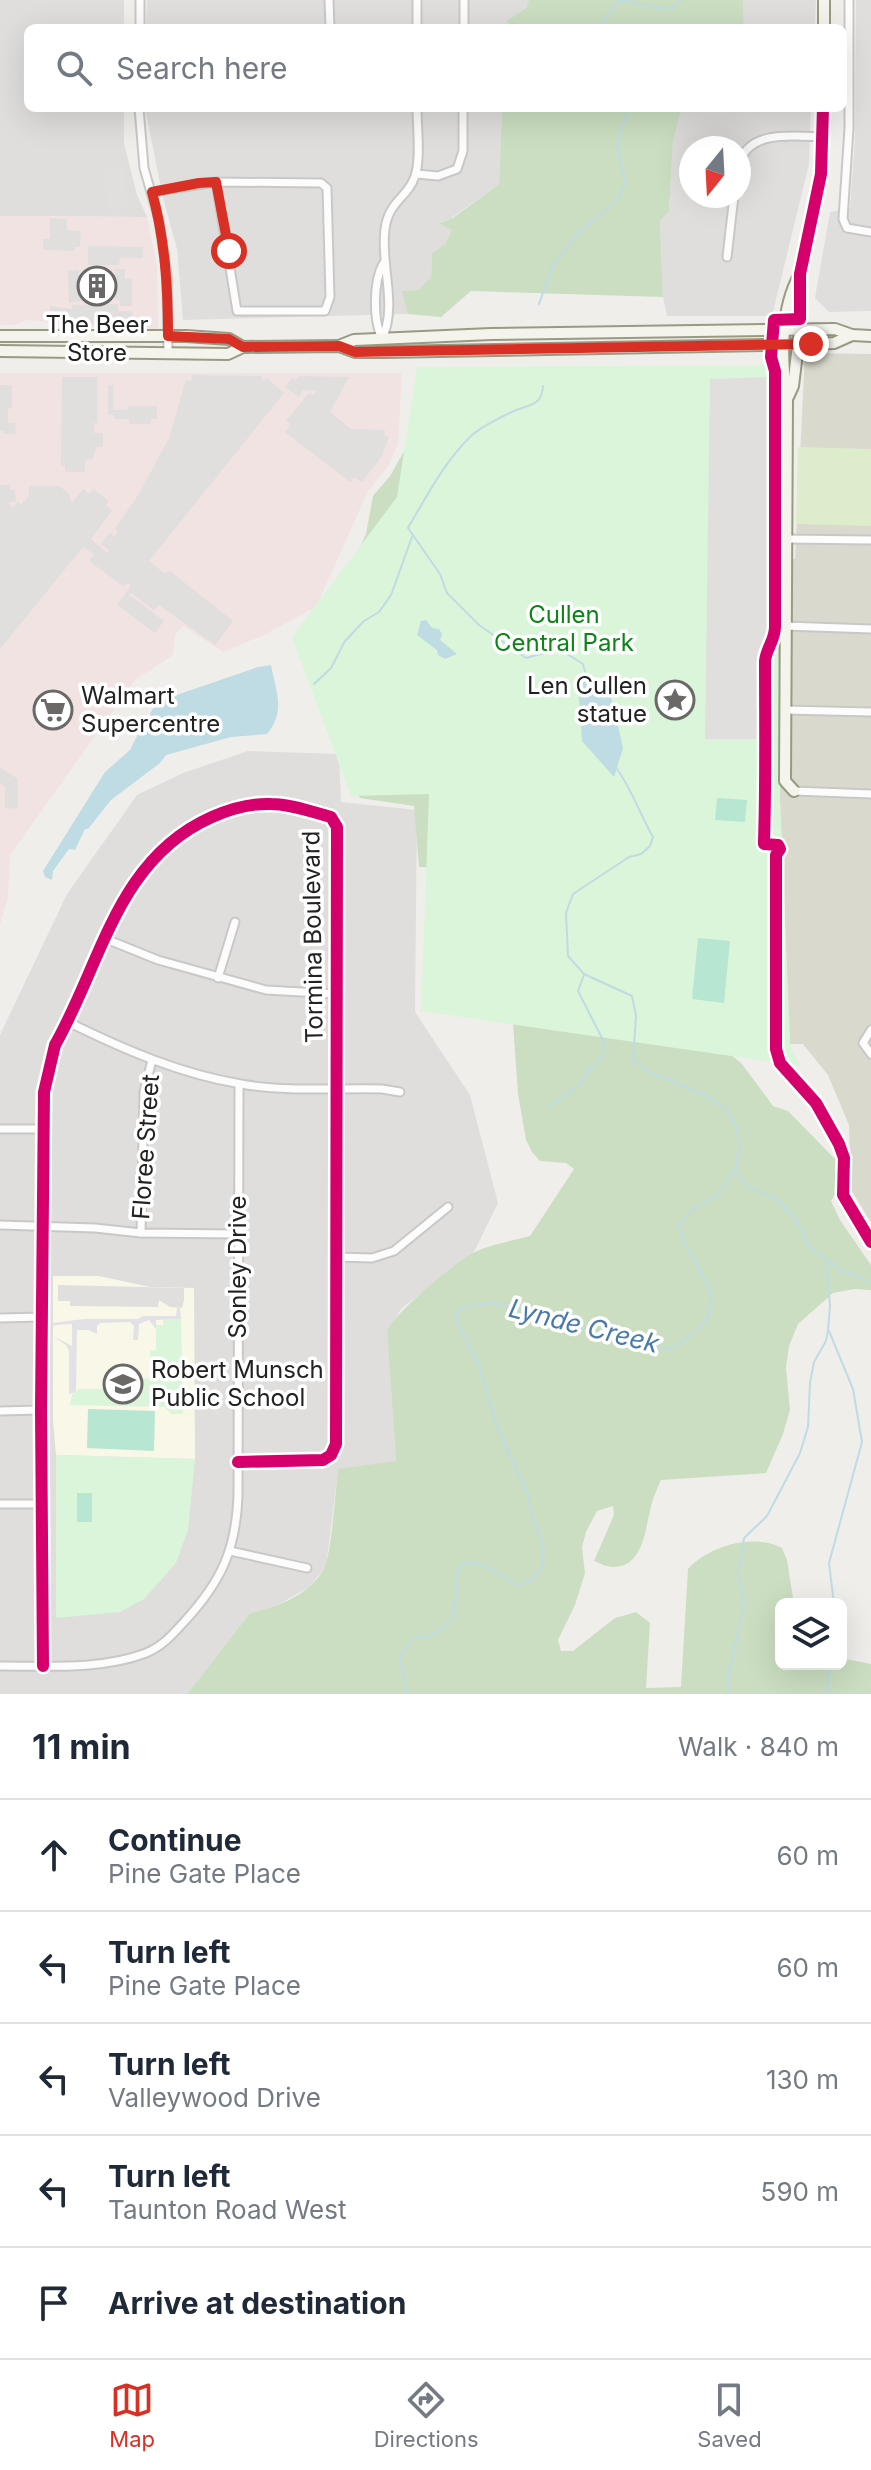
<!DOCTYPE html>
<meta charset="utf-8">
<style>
body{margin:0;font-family:Inter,sans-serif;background:#f6f6f7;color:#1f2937}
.controls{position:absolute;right:24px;bottom:24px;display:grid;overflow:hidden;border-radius:12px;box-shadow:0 8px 32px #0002}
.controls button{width:72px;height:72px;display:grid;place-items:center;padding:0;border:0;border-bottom:2px solid #e0e1e3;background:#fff;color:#1f2937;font:40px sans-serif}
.compass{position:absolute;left:679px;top:136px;width:72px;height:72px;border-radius:50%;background:#fff;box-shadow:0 8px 32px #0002;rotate:198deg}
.stop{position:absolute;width:24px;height:24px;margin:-18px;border:6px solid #d93025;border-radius:50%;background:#fff}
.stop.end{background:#d93025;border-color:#fff;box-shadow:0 2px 8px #0008}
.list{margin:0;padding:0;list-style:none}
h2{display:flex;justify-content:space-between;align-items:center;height:104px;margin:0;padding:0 32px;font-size:34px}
h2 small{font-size:26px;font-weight:400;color:#747a83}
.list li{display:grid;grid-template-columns:52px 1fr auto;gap:24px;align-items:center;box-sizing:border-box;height:112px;padding:0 32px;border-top:2px solid #e0e1e3}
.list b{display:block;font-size:30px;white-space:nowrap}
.list p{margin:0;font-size:26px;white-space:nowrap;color:#747a83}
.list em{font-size:26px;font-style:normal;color:#747a83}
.icon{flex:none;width:44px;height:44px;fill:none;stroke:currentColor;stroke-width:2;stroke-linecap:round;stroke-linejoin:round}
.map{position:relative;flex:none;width:871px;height:1694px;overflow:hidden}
.search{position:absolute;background:#fff;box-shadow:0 8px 32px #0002;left:24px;right:24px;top:24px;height:88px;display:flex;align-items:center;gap:20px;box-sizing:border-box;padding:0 28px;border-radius:12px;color:#747a83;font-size:30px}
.sheet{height:664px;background:#fff}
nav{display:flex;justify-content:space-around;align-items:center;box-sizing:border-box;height:112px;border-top:2px solid #e0e1e3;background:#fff;font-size:22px;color:#747a83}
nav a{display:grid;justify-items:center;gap:4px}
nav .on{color:#d93025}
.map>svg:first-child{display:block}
.residential{fill:#dfdedc;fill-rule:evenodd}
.commercial{fill:#f1e3e1}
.education{fill:#f8f7e8}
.construction{fill:#d9d9cd}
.grass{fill:#ddeccb}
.forest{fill:#cbdec1}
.park{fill:#daf5da}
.pitch{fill:#b7e6d2}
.parking{fill:#e0dfde}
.plaza{fill:#e2e1e5}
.water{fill:#bfdbe3}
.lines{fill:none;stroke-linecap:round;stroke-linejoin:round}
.stream{stroke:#bfdbe3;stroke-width:2}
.street-casing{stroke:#c9c8c7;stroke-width:11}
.secondary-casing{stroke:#999a82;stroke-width:14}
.street{stroke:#fdfcfc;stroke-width:7}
.secondary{stroke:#f4f4ed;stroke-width:10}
.cycleway-casing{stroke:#fff;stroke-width:17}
.cycleway{stroke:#d6006c;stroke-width:12}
.route{stroke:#d93025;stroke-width:10}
.labels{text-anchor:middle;stroke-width:7;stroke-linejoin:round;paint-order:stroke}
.poi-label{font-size:24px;fill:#222;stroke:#fff;text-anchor:start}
.park-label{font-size:24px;fill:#0c8416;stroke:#fff}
.street-label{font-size:24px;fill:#222;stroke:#fff}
.water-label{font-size:26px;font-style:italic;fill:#4a7aab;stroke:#fff}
</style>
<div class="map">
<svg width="871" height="1694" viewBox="0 0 871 1694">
<rect width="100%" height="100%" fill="#f0eeeb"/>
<g class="residential">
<path d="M0,0H124V28H28V108H124V143L137,195L147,217L0,216Z"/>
<path d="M147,0H529L526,8L508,21L510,28H146Z"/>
<path d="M743,0H816L815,28H744Z"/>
<path d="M856,0H871V311L829,312L815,298L830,212L850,208L855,138Z"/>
<path d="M145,108H502L499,184L450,219L440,222L452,230L445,244L432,253L431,277L418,290L403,291L408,314L183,320L177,249L163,198Z"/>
<path d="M682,108H811L809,164L772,316H667L663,297L660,221L669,210L673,141ZM691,148H739V196H691Z"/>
<path d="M248,751L339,754L341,802L417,810L415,1012L470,1095L498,1203L474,1252L402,1308L387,1332L396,1462L338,1470L326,1567L309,1587L271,1609L250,1613L187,1694H0V1035L67,894L137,795L183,773Z"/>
</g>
<g class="commercial">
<path d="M0,216L147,217L157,266L158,329L64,326L51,322L27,320L15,325H0Z"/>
<path d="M0,373H402L398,444L387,468L368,491L316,607L264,635L223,652L183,626L175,635L173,655L135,680L10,855L8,897L0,925Z"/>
</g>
<path class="education" d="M53,1276H99L150,1287L194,1288L195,1459L56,1455L53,1419Z"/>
<path class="construction" d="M805,353L871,354V1222L851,1190L849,1125L828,1075L803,1044H790L780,801L777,560L795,559Z"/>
<path class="grass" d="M798,447L871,449V526L796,524Z"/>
<g class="forest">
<path d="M529,0H743L744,28H510L507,21L526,8Z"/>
<path d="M502,108H682L673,141L669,211L660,221L663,297L471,291L441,317L408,314L402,291L418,290L431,277L432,253L445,244L452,230L439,223L453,218L499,184Z"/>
<path d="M420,423L724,1049L742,1064L773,1106L788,1111L836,1160L845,1178L831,1201L840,1220L871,1265V1290L854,1289L833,1293L798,1324L789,1346L786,1368L790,1410L783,1434L766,1473L661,1480C658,1487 654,1495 652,1503C645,1526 645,1568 612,1567C607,1567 599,1563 594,1561L614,1515L613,1506L597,1511L586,1532L582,1547L585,1573L575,1605L558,1640L561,1651H573L615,1618L636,1612L650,1623L646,1688L681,1687L688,1569C709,1546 753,1533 782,1548L787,1560L794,1604H781V1664H841V1658L871,1664V1694H187L250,1613C277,1608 310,1594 324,1569C331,1557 336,1488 338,1469L396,1461L387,1332C392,1314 457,1261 475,1252C491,1244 512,1241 530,1236L574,1169L566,1163L540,1161L532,1152L526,1140L518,1094L512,1009L532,873L419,867L414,806L360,798L340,759L331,611L366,534L373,496L390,476Z"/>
</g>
<g class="park">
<path d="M768,365L777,560L780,801L790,1044L800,1066L421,1011L429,794L351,796L292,637L397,497L417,367Z"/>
<path d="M181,1319L183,1414H171L165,1407L70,1405L72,1395L79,1389H138V1379L150,1378V1351L156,1350V1325H163V1320Z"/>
<path d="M56,1455L195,1459L188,1530L176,1563L144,1599L120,1612L56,1618Z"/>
</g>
<g class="pitch">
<path d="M717,798L747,800L745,822L715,820Z"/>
<path d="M698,938L730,941L724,1003L692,999Z"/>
<path d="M88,1409L155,1411L154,1451L87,1448Z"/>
<rect x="77" y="1493" width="15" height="29"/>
</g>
<g class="parking">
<path d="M124,168L127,210L114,215V211H108L105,169Z"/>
<path d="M50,218L67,219V230L81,231L80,247H75L74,251L43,250V239H50Z"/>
<path d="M88,246L143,247V258H120L119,265H88Z"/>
<path d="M115,269H125V279H132V306H120V300H115Z"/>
<path d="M79,270V275H85L86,300L69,303L68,271Z"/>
<path d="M118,304V311H132L134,323L78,324L50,318V306L72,309V305Z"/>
<path d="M192,375L261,376L263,382L267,378L284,393L149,561L164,573L170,571L233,621L215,645L159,605L154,610L131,593L127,600L131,596L164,621L155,633L117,605L131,586L128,583L123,586L89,561L94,554L83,547L0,649V485H10V490L15,489L16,501L9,503L12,508L18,502L21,505L29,496V486H59L69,494L72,503L83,489L89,494L94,489L109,501L106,505L112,510L91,539L107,553L109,550L101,544L110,532L114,537L118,532L115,528L137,497L169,438L186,380L192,381Z"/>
<path d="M299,376L349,377L330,412L351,429L385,430L384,436L389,437L382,456L362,482L354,477L350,482L285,432L291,425L286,421L309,393L314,395L316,391L303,390L299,397L285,387L292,378L296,380Z"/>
<path d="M62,377H97V423H94V433H103V447H96L93,459L85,460V472H65V466H61Z"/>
<path d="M772,377L766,739H705L710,379Z"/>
<path d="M0,385H12V408L8,409V423H15L16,434H4V431H0Z"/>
<path d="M108,385H113V410H128V406H157V419H151V424H129V419H115L114,415H108Z"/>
<path d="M0,767L18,779V809L5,808V786L0,783Z"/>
<path d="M58,1285L184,1288V1300L182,1308L170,1307L159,1300L158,1307L70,1306V1301H58Z"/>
</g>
<path class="plaza" d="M177,1308H180L181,1319L156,1320V1329L149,1320L139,1324L138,1340H133L134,1326L130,1322L100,1323L97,1326V1334L89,1330H77L76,1392L69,1394V1351L66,1345L53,1336L72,1346V1324L55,1325L52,1328V1323L84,1319H138L143,1316H176Z"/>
<g class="water">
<path d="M426,620L432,628L439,629L442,634L440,640L457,654L445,659L438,655L437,650L417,635L421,621Z"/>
<path d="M271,665C276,692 286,711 267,734L231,737L166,755L160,763L111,800L88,829H85L75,850L69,849L53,871L52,880L45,877L43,871L105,772L130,750L140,730L157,733L150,713L159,701L258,667Z"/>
<path d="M586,678H596L607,686L613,704L623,748L614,777L582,741L578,684L580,680Z"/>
</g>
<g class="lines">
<g class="stream">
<path d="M620,0L659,8H673L681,0"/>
<path d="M598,28L619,1"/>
<path d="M539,304L553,265L582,229L617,201L625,183L617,145L628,108"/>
<path d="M543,386C542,406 530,404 514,411C501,417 482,426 471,436C445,461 426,497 408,528L440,574L447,593L479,625L526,658L559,649L583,664L587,679"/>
<path d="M314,684L331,668L345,641L364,621L379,612L391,595L412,537"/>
<path d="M549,1107L580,1084L591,1067L603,1057L604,1042L578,991L584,975"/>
<path d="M736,1171L747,1186L775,1198L795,1218L810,1248L840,1269L871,1283"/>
<path d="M829,1331L853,1389L862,1442L829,1563L834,1604"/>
<path d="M407,1694L400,1657L412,1639L432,1635L451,1621C452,1615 455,1608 456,1601C458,1582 450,1581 464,1563C484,1561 501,1576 518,1586L528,1582L543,1566V1545L532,1517L528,1495L497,1427L479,1366L458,1324L456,1316L461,1307L490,1303L519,1308L647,1347L673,1348C682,1341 695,1334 702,1325C731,1289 682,1260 679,1223L696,1208L718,1194L735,1170L740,1148L736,1127L727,1109L703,1094L651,1073L633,1060L636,1016L632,996L584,974L568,956L566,913L573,894L629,857L641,854L650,846L653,837C640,814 632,790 617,769"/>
<path d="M728,1694V1678L744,1604L738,1573L744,1538L767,1516L800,1453L808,1427L810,1383L814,1362L826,1341L828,1330L830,1306L826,1260"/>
<path d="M827,1694L829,1664"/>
</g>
<g class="street-casing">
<g id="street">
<path d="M329,0L330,28"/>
<path d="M464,0V28"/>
<path d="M849,0V128L843,219L847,228L871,232"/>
<path d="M140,28V0"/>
<path d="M417,28V0"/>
<path d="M139,108L144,168L159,220L167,275L168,352"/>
<path d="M739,164C749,129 794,136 823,137"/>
<path d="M417,174L438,176L457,169L463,151V108"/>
<path d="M216,182L321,183L327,188L330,297L325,311H237Z"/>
<path d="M152,192L216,182"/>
<path d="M727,257L734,196"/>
<path d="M382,339C398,305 380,264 385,229C389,200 408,198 415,176C421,160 417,126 417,108"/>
<path d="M382,339C373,320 373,282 383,264"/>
<path d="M785,539L871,540"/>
<path d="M785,626L871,629"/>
<path d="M785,710L871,712"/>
<path d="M794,791L871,794"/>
<path d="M106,939L158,960L266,990L337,994"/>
<path d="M218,978L235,922"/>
<path d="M68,1022C123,1049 180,1074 241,1084C287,1092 336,1088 382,1089L400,1092"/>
<path d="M871,1030L863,1043L871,1054"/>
<path d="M0,1129H43"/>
<path d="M0,1225L95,1228L141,1233L238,1234"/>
<path d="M141,1233L144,1092L152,1060"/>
<path d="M336,1257L372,1258L394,1251L448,1207"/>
<path d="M0,1318L42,1317"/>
<path d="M0,1411L41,1410"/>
<path d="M0,1504H42"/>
<path d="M230,1551L307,1568"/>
<path d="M0,1666C47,1666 102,1670 146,1653C163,1646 172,1635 184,1622C221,1582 236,1550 238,1496L239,1084"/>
<path d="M43,1666L41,1410L44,1092L55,1045C102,962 117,859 212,817C230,809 250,803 271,804C291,804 312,812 331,817L337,827L336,1444L331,1455L323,1460L238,1462"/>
</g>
</g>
<g class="secondary-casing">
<g id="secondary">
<path d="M824,28V0"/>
<path d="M0,336H186L229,339L243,347"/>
<path d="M339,346L354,340L491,334L835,329L852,335L871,336"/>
<path d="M0,351L228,354L243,347L339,346L355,352H383L811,344L834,343L852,335"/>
<path d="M788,397L793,386L800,329V274L823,162V108"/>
<path d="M794,791L785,781L787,399C781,360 780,309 800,274"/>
</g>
</g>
<use href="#street" class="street"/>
<use href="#secondary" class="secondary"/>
<g class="cycleway-casing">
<g id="cycleway">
<path d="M823,108L821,174L800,274V319L774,320L771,357L775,371V627C775,640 766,649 765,661C765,721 766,781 764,841V844L778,845L780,849L776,855V1049L780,1063L816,1103L839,1144L844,1158L843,1195L871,1242"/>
<path d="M43,1666L41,1410L44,1092L55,1045C102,962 117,859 212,817C230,809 250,803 271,804C291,804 312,812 331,817L337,827L336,1444L331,1455L323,1460L238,1462"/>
</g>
</g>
<use href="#cycleway" class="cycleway"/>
</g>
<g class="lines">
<path class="route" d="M229,251L216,182L199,183L152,192C165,240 168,287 168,336L229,339L243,347L339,346L355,352L811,344"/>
</g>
<defs>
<g id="building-ring" transform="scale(2)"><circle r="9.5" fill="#fff" stroke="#6a6968" stroke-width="1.5"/><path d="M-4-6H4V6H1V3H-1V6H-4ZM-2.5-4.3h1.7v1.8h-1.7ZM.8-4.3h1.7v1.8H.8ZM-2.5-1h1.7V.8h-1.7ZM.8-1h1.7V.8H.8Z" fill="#6a6968"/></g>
<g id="sight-ring" transform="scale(2)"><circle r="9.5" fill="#fff" stroke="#6a6968" stroke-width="1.5"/><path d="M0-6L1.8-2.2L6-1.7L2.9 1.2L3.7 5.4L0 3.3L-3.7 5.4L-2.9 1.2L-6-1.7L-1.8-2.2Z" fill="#6a6968"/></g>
<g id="supermarket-ring" transform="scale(2)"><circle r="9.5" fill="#fff" stroke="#6a6968" stroke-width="1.5"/><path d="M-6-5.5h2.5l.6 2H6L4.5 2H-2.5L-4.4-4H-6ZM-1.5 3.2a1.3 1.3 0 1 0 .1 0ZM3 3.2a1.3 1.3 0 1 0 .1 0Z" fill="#6a6968"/></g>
<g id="school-ring" transform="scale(2)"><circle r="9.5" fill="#fff" stroke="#6a6968" stroke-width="1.5"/><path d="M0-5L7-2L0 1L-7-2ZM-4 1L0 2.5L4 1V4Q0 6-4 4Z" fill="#6a6968"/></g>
</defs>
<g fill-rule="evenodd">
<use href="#building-ring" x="97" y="286"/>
<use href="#sight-ring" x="675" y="700"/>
<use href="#supermarket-ring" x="53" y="710"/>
<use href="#school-ring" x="123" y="1384"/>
</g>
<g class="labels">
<g class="poi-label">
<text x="97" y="333" text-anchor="middle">The Beer<tspan x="97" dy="28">Store</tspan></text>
<text x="647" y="694" text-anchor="end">Len Cullen<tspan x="647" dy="28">statue</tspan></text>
<text x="81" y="704">Walmart<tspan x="81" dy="28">Supercentre</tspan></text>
<text x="151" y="1378">Robert Munsch<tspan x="151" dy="28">Public School</tspan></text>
</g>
<g class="park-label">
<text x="564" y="623">Cullen<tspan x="564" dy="28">Central Park</tspan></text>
</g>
<g class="street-label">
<text transform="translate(313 937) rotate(-91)" y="8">Tormina Boulevard</text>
<text transform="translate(146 1147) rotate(-86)" y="8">Floree Street</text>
<text transform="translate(238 1267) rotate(-90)" y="8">Sonley Drive</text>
</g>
<g class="water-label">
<text transform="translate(584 1326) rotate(14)" y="9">Lynde Creek</text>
</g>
</g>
</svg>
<div class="controls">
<button><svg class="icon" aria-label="layers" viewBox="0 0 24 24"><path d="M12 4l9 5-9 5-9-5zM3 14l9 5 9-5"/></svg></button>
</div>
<svg class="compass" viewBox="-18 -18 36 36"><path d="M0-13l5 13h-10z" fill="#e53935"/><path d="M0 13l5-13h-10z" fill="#747a83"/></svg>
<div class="stop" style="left:229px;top:251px"></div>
<div class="stop end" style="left:811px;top:344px"></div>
<div class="search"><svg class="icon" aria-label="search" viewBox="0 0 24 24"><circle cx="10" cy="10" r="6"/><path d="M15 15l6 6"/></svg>Search here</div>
</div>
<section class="sheet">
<h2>11 min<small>Walk · 840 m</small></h2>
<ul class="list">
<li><svg class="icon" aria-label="ahead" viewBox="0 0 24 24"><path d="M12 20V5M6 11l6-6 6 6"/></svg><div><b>Continue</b><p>Pine Gate Place</p></div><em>60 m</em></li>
<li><svg class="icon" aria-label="left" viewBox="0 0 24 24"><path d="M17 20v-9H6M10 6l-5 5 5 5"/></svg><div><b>Turn left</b><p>Pine Gate Place</p></div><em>60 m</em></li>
<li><svg class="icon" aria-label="left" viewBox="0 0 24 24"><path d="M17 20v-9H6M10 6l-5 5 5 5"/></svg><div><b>Turn left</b><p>Valleywood Drive</p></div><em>130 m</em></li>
<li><svg class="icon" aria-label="left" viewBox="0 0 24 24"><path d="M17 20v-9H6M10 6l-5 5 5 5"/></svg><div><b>Turn left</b><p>Taunton Road West</p></div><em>590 m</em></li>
<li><svg class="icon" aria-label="arrive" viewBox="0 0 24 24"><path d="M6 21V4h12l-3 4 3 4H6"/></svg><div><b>Arrive at destination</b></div></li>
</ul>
</section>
<nav>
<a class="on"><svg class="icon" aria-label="map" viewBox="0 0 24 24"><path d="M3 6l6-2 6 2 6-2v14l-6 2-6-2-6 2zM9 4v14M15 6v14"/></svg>Map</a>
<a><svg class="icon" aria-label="directions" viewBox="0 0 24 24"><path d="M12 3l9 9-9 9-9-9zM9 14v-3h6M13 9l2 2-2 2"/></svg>Directions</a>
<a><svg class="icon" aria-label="saved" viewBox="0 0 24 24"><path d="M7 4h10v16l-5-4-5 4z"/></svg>Saved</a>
</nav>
